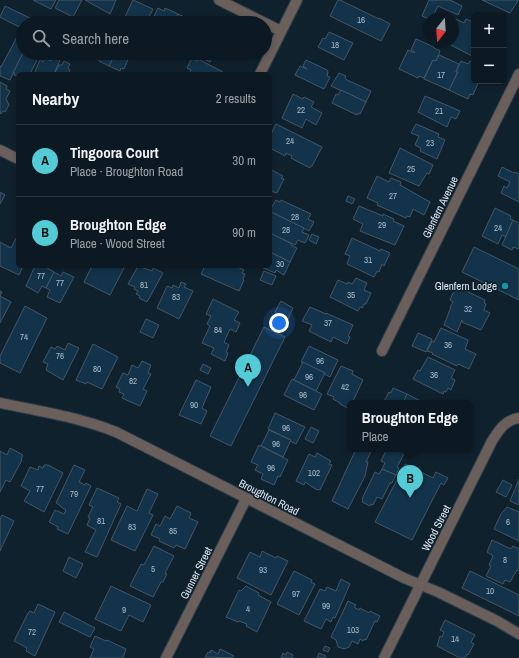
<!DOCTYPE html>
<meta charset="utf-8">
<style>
body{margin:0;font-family:"Archivo Narrow",sans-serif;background:#15222a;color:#f1f3f6}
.controls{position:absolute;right:12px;top:12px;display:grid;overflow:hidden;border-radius:6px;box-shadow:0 2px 6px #0003}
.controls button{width:36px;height:36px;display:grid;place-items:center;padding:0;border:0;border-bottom:1px solid #2c3840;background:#0c1922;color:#f1f3f6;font:20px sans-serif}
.compass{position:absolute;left:423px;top:12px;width:36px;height:36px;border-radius:50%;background:#0c1922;box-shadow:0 2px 6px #0003;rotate:197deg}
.you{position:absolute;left:279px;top:323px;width:14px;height:14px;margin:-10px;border:3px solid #fff;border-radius:50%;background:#1a73e8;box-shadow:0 0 0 6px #1a73e833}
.badge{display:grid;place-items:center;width:26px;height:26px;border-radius:50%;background:#52cbd7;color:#111;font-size:13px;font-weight:700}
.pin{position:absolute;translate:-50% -33px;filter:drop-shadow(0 1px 2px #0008)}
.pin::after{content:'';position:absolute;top:21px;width:14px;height:12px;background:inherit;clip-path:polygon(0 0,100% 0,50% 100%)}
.popup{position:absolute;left:347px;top:400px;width:126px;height:52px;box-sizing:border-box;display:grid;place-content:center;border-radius:6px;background:#0c1922;filter:drop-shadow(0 1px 3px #0005);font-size:13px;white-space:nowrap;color:#9aa0a5}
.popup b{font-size:15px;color:#f1f3f6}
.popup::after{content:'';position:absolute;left:50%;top:100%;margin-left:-8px;border:8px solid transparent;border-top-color:#0c1922}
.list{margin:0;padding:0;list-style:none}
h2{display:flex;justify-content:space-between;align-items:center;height:52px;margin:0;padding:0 16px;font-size:17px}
h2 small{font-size:13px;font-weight:400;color:#9aa0a5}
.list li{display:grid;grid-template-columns:26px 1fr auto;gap:12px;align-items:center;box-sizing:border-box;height:72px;padding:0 16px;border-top:1px solid #2c3840}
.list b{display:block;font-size:15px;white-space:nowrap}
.list p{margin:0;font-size:13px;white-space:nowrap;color:#9aa0a5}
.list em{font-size:13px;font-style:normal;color:#9aa0a5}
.icon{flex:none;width:22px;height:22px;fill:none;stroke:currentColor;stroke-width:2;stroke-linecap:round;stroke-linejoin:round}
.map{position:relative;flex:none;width:519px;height:658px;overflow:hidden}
.search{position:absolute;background:#0c1922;box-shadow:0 2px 6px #0003;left:16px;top:16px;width:256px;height:44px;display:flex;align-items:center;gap:10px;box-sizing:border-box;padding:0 14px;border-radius:22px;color:#9aa0a5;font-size:15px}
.panel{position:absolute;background:#0c1922;box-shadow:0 2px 6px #0003;left:16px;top:72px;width:256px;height:196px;border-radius:6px}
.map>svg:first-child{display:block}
.building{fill:#13334a;stroke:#445665}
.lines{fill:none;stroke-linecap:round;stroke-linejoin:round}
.minor-casing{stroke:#2d3d49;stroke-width:12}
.minor{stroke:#6a5f5b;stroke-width:10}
.culture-dot{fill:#0f9aa8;stroke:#10212e;stroke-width:1.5}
.labels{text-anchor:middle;stroke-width:3.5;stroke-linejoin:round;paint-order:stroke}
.number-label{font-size:9px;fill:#aabbc7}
.street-label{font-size:11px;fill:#dde8f1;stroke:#10212e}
.poi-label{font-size:11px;fill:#dde8f1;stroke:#10212e;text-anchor:end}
</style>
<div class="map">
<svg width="519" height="658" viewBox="0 0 519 658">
<rect width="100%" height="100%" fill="#10212e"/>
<g class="building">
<path d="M33,0H56L51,9Z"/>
<path d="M59,0H82L73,17L55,8Z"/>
<path d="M85,0H116L110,14Z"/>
<path d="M133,0L153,9L147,21L149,23H126L123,21Z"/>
<path d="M338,0H340L379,19V18L390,24L381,41L330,16Z"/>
<path d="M429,0H450L462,6L458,15L438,6L434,14L429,19L422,16Z"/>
<path d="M482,0H517L518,1L510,13Z"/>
<path d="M5,6L32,19V18L42,22L23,23V29L0,17Z"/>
<path d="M158,8L164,11L165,8L178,14L174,23H151Z"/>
<path d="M178,14L193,21L192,23H174Z"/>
<path d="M473,16L474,51L472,56L445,42H453V25L456,19L464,23L466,19L471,21Z"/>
<path d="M329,32L353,43L344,60L318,47L323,38L325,39Z"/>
<path d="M17,37L23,40V53L10,80L0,76V66L1,67Z"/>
<path d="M416,39L434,47V48L440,51L436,61L433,60L424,78L419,76L418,78L399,69L408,50L414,53L415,52L411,50Z"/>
<path d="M23,53H39L40,54L30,74H18V77L14,75L15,73H13Z"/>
<path d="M99,53H116L109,66L99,61L101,56L98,55Z"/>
<path d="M116,53H135L132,59L129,57L124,69L121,68L120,71L109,66Z"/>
<path d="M198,53H214L210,62L197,56Z"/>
<path d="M439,55L459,64L456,72H458L449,90L424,79L433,60L436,61Z"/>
<path d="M53,56L60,60L54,74H34L40,60L43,62L45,58L51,61Z"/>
<path d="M192,58L197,61L198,59L223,72L222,74H189L191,70L187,68Z"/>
<path d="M306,60L327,70L328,72L327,76L330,77L324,89L295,75L300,66L307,69L303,66Z"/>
<path d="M64,61L70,64L68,68L70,70L68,74H54L59,65H62Z"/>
<path d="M461,61L468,64L470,61L474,63V81H479L473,95L470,94L468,99L449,90L458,72H456Z"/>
<path d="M339,73L346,76L345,78L347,80L371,91L366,102L331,86Z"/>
<path d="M0,82L7,86L6,89L10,91L6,99L9,105L5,112L3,111L1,114L0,113Z"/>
<path d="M341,90L366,102L360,114L358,113L357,115L332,103L336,94L338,95Z"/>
<path d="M293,94L303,99L304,97L314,102L311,107L322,113L316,125L306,119L302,128L282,118Z"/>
<path d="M425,96L460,111L456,119L451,117L447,127L418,112Z"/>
<path d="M276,124L322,147L312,166H311L310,168L291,158L292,156L286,153L285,156L270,148V136Z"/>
<path d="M416,124L439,134L438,137L445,140L437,159L420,151L421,148L415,145L419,136L411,133Z"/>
<path d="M400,148L433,165L429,174L427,173L419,186L389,173Z"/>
<path d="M502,167L514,173L515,172L519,174V202L501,193L504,186L507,188L510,182L498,176Z"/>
<path d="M270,169L283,176L281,178L284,179L277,193L270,191Z"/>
<path d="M377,176L389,182L391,178L401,182L400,185L430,202L424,215L413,209L410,217L407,216L406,218L377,205L378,203L367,198Z"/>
<path d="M0,192L5,195L0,204Z"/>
<path d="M348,196L355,199L352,204L346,201Z"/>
<path d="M276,200L280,202L281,200L311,214L308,219L314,222L309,231L271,212L270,210Z"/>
<path d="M359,206L383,216V214L394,219L393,221L404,226L395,245L360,231L363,224L353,219Z"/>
<path d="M495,208L511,216L510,219L513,220L506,237L502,235L498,244L482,236Z"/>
<path d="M271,212L304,228L302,232L309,235L305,243L298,240L295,245L270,233Z"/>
<path d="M513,220L519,223V249L513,247L512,250L502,245Z"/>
<path d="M270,233L292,244L291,245L297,248L290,262L270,252Z"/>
<path d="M312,234L319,237L316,244L309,240Z"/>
<path d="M18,235V266H23L19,275L0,266V242L11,248Z"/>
<path d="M352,238L380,251L381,249L390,253L384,266L382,264L379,272L377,271L374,277L347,264L350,256L345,254Z"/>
<path d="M474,247L519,269V300L462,272Z"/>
<path d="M270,252L290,262L284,275L276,270L275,273L259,266H270Z"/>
<path d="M35,266H48L47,268L54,272L46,288L42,286L38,293L26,286Z"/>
<path d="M92,266H125L110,295L84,282Z"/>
<path d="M138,266L152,271L153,268L163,273L147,302L139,298L140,296L136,294L138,291L134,289L135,287L128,284Z"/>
<path d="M205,266L207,268L208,266H235L244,270L242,273L245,274L243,279L244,280L239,291L201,274Z"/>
<path d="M264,271L276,276L272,285L260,280Z"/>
<path d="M54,272L61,276L63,272L74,277L60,303L47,297L50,290L46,288Z"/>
<path d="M356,278L367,283L364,290L371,293L366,304H364L362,308L360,307L358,311L330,297L338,280L347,284L348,282L352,284Z"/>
<path d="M181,282L186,284L184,287L193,291L179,319L157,308L167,286L172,288L173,285L179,288Z"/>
<path d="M456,286L485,300L484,303L486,304L484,310L490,313L481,330L462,322V320L457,332L444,325L451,307H450L453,302L450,300Z"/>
<path d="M0,291L2,292L0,296L11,302L0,323Z"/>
<path d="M213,299L239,312L234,320L240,323L236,332L230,329L224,342L229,345L226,352L228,353L225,361L211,354L214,348L202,343L210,326L207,324L211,316L206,314Z"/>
<path d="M281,301L293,308L288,319L275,312Z"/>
<path d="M25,306L47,318L20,373L0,363V356Z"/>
<path d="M310,307L326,314V313L353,325L348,336L350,337L347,344L333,337L331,342L309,331L312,325L302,321Z"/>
<path d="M146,319L159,325L153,338L140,332Z"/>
<path d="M264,327L285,337L231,446L210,436Z"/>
<path d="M441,328L468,340V341L465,349L476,354L469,369L458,364L457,366L432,354L433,353L427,351L432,341L434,342Z"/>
<path d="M418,333L432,339L426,352L412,346Z"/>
<path d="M68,343L79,348L63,380L46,370L48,364L43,362L51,347L55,349L57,346L65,350Z"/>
<path d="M93,344L118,357L102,389L87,382L86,384L76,380Z"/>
<path d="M309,346L338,360L330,377L301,362Z"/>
<path d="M428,357L455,370L451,378L455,380L451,390L448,388L446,392L444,391L443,394L413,379L418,370L420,371Z"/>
<path d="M142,361L151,365L148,373L151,374L143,389L147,391L140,406L122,398L124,394L119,392L120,389L116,387L123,373L128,375L132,365L138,368Z"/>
<path d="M303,362L325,373L316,391L294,380Z"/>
<path d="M203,364L211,368L208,374L200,370Z"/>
<path d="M341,366L353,371L352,374L363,380L352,403H350L349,409L340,404V403L333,399L334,397L327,394Z"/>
<path d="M292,379L322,394L314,410L284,395Z"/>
<path d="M196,380L211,387L202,408L207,411L201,424L179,415Z"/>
<path d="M393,388L407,394L403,403H383L389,392L391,393Z"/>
<path d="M407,394L421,401L420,403H403Z"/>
<path d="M275,413L305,427L296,444L290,441L291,440L268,429Z"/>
<path d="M311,427L319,431L313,443L305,439Z"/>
<path d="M269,430L291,440L283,457L261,446Z"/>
<path d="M259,445L288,460L280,477L278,476L274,485L261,479L263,474L255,470L258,465L251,462Z"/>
<path d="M10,448L23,455L21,459L22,460L10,482L6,480L0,492V451L7,455Z"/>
<path d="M356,449H372L366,462H368L365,476L348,509L332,501Z"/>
<path d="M387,449L406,450L397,467L399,468L396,475L382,469L385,463L381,461Z"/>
<path d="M317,453L331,461L329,464L332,465L320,490L318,489L317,490L305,482L304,485L296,481L309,454L315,457Z"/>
<path d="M405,464L433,478L436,472L448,478L444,485L441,483L412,540L375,522Z"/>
<path d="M44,465H48L63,473L44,512L24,501L30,491L21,486L30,467L38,470L39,466L43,468Z"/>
<path d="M74,465L85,470L79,482L85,485L86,483L91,486L68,534L57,529L58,527L49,522L55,510L64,514L66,510L61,507V506L56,503Z"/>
<path d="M382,469L396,475L392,483H390L382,499L377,497L373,505L371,504L370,506L362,502L363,500L362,499L375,472L379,474Z"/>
<path d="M519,479V505L510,501Z"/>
<path d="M503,480L512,485L506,497L496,492Z"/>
<path d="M97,488L119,498L117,502L121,504L97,557L85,552L96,530L87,525L90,518L88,517L93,507L89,505Z"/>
<path d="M147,489L158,494L149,513L153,515L135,551L111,540L127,506L137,511Z"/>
<path d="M177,506L191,513L189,518L198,522L185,549L176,545L174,548L159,541L160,539L151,535L156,524L160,526L165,516L170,519Z"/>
<path d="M507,507L519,512V541L494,529L501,514Z"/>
<path d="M2,515L14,521L0,551V520Z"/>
<path d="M492,540L511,549L513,546L519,549V571L517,570L510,582L505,580L503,584L486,576L491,566L489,565L493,556L487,552Z"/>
<path d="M154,546L174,556L165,573L167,574L163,582H161L153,597L130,586L141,564L144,565Z"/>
<path d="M262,551L276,558L277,556L288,561L271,595L237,578L250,552L260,557Z"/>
<path d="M69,557L83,564L76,578L63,571Z"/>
<path d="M294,571L312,580L311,582L315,584L299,615L277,604Z"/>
<path d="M470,571L519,595V616L462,588Z"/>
<path d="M341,579L350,584L335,618L333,617L331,622L326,619L321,629L304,621L320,589L325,591L327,587L336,591Z"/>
<path d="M111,586L151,605L143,622L129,615L121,631L95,619Z"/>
<path d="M246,586L259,593L258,595L271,602L257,632L246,626L247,624L239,621L238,622L226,617L239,590L241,591Z"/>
<path d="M348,601L356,605L354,607L359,610L360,608L369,613L370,611L380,616L377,622L375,621L366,640L364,639L363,641L360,639L358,644L352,641L349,647L344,649L338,647L336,640L331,637Z"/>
<path d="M38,604L55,612L35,656L26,651L27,648L14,641L28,613L30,611L34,613Z"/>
<path d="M64,612L95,628L90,637L59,622Z"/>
<path d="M445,620L475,635L471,642L474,644L468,655L467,654L465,658H460L437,646L440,636L442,637L444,632L440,630Z"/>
<path d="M95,636L106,641L107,640L126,649L123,658H90L94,649L90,647Z"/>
<path d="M325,646L330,648L328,652L323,650Z"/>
<path d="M220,649L234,656L232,658L205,657L208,652L210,653L211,650L218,654Z"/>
<path d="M287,652L293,655L292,658H281L283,653L286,655Z"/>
<path d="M319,653L326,656L325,658H317Z"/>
</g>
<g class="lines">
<g class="minor-casing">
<g id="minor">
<path d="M219,0L281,31"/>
<path d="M260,74L297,0"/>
<path d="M0,150L18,159"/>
<path d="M382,351L519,74"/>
<path d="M0,403C40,411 78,417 116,432L404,578L438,592L497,621L519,634"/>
<path d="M166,658L246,499"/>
<path d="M384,658L492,441C499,430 505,420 519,418"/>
</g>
</g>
<use href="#minor" class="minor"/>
</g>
<circle class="culture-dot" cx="505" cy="286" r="4"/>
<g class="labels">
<g class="number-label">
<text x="361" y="23">16</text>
<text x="335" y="48">18</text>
<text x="441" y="78">17</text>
<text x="301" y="113">22</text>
<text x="439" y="114">21</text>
<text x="290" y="144">24</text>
<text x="430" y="146">23</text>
<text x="411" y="172">25</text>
<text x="393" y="199">27</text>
<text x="295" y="220">28</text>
<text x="382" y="228">29</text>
<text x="498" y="231">24</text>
<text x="286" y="233">28</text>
<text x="368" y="263">31</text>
<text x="280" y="267">30</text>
<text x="41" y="279">77</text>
<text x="60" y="286">77</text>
<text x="144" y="288">81</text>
<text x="351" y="298">35</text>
<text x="176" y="300">83</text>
<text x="468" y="312">32</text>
<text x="328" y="326">37</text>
<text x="218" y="333">84</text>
<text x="24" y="340">74</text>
<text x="448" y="348">36</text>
<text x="60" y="359">76</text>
<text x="320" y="364">96</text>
<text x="97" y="372">80</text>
<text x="434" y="378">36</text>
<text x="309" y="380">96</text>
<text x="133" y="384">82</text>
<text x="345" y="390">42</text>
<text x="303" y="398">96</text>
<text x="194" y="408">90</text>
<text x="286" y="431">96</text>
<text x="276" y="447">96</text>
<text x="271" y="471">96</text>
<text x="314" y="476">102</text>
<text x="40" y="492">77</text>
<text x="74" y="497">79</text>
<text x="101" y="524">81</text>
<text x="508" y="525">6</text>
<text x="132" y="530">83</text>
<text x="173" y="534">85</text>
<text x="505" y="563">8</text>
<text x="153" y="572">5</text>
<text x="263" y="573">93</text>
<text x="490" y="594">10</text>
<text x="296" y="597">97</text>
<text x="326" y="609">99</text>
<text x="248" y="612">4</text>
<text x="124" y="613">9</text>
<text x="353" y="633">103</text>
<text x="32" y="635">72</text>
<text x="455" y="642">14</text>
</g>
<g class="street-label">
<text transform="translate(440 207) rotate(-64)" y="4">Glenfern Avenue</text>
<text transform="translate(269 497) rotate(27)" y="4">Broughton Road</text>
<text transform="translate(436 528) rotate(-63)" y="4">Wood Street</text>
<text transform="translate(196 573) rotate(-63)" y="4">Gunner Street</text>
</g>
<g class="poi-label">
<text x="497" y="290">Glenfern Lodge</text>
</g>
</g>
</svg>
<div class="controls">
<button>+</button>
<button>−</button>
</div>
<svg class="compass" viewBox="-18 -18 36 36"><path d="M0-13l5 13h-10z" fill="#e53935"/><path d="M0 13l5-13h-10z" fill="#9aa0a5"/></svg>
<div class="you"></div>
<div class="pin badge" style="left:248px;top:387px">A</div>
<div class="pin badge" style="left:410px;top:498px">B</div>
<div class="popup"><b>Broughton Edge</b>Place</div>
<div class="search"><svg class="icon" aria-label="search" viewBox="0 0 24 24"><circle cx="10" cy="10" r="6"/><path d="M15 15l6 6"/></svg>Search here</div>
<section class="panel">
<h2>Nearby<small>2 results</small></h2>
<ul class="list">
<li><span class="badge">A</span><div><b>Tingoora Court</b><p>Place · Broughton Road</p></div><em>30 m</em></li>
<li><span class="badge">B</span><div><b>Broughton Edge</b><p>Place · Wood Street</p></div><em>90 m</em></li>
</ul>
</section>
</div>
